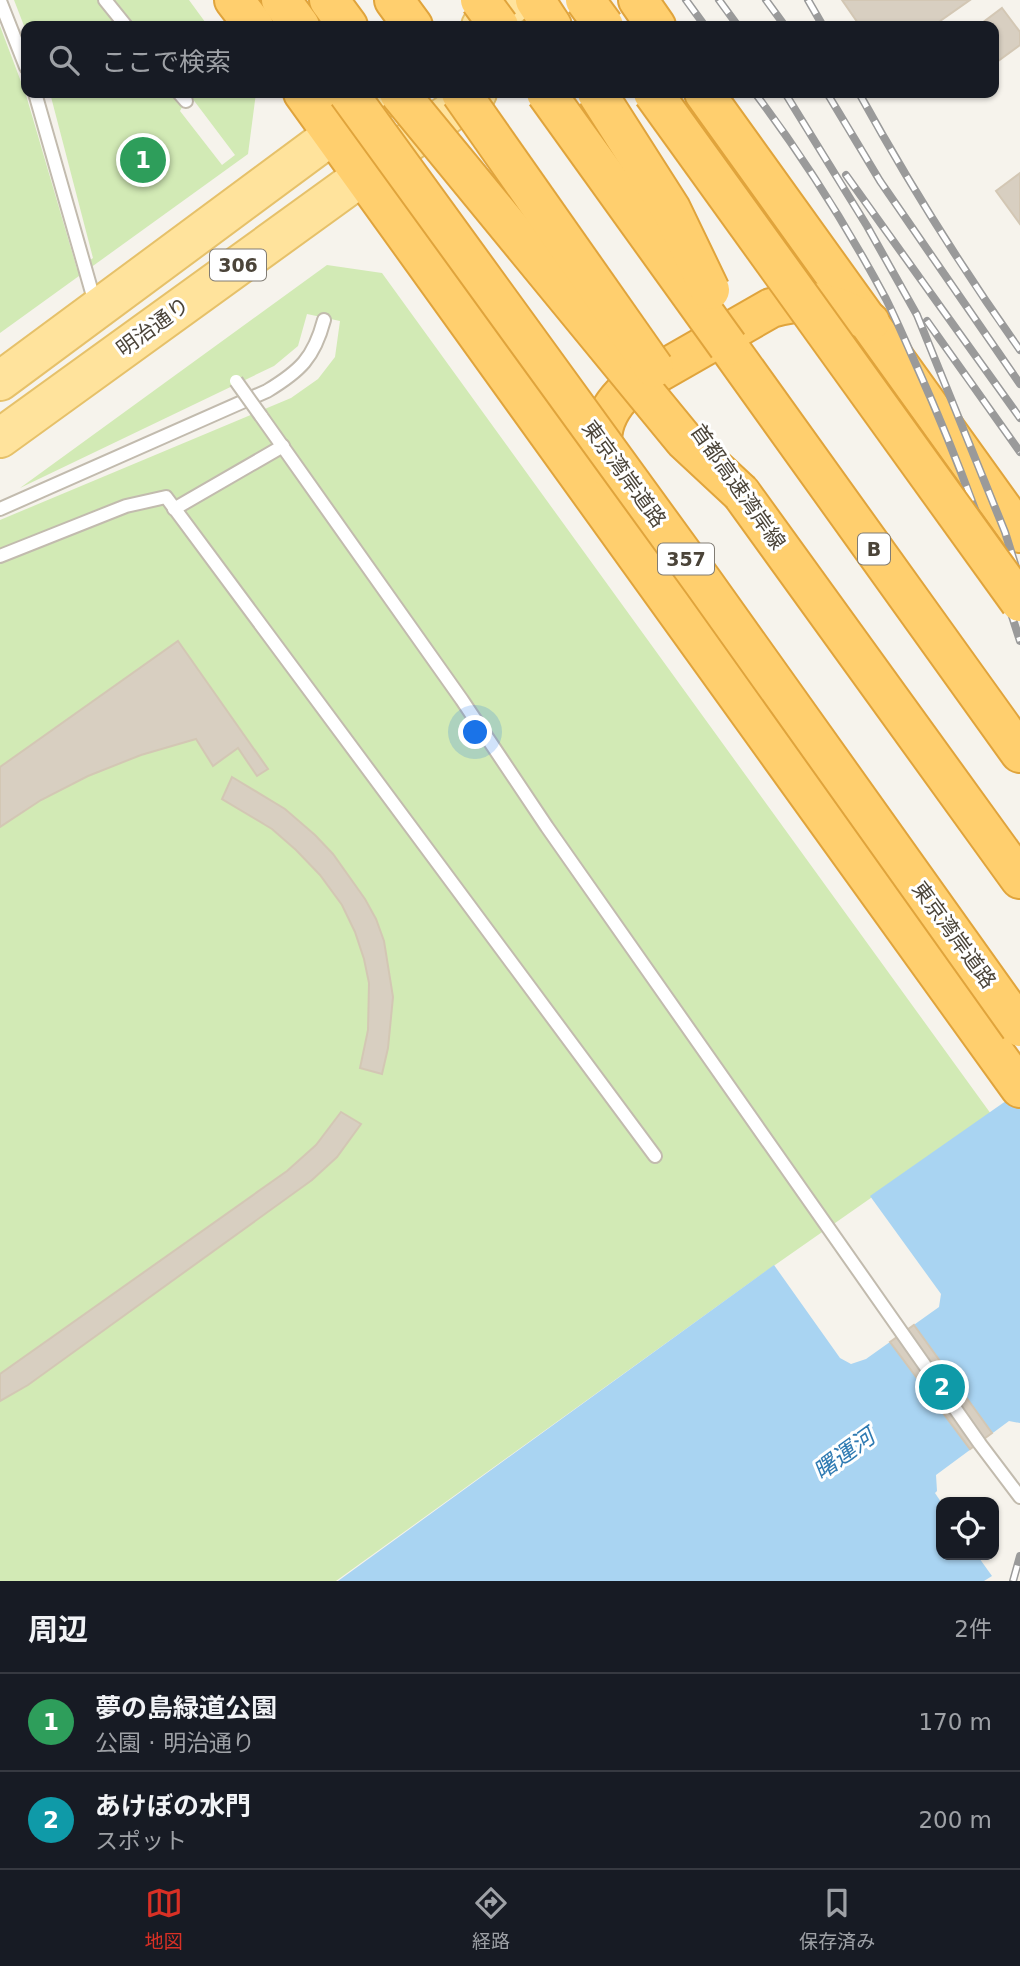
<!DOCTYPE html>
<html lang="ja">
<meta charset="utf-8">
<style>
body{margin:0;font-family:"DejaVu Sans","Noto Sans JP",sans-serif;background:#242831;color:#f1f3f6}
.controls{position:absolute;right:21px;bottom:21px;display:grid;overflow:hidden;border-radius:14px;box-shadow:0 2px 5px #0004}
.controls button{width:63px;height:63px;display:grid;place-items:center;padding:0;border:0;border-bottom:2px solid #363941;background:#171b24;color:#f1f3f6;font:35px sans-serif}
.you{position:absolute;left:476px;top:733px;width:24px;height:24px;margin:-18px;border:5px solid #fff;border-radius:50%;background:#1a73e8;box-shadow:0 0 0 10px #1a73e833}
.badge{display:grid;place-items:center;width:46px;height:46px;border-radius:50%;background:#d93025;color:#fff;font-size:23px;font-weight:700}
.pin{position:absolute;translate:-50% -50%;border:4px solid #fff;box-shadow:0 2px 7px #0006}
.list{margin:0;padding:0;list-style:none}
h2{display:flex;justify-content:space-between;align-items:center;height:91px;margin:0;padding:0 28px;font-size:30px}
h2 small{font-size:23px;font-weight:400;color:#9ea1a6}
.list li{display:grid;grid-template-columns:46px 1fr auto;gap:21px;align-items:center;box-sizing:border-box;height:98px;padding:0 28px;border-top:2px solid #363941}
.list b{display:block;font-size:26px;white-space:nowrap}
.list p{margin:0;font-size:23px;white-space:nowrap;color:#9ea1a6}
.list em{font-size:23px;font-style:normal;color:#9ea1a6}
.icon{flex:none;width:38px;height:38px;fill:none;stroke:currentColor;stroke-width:2;stroke-linecap:round;stroke-linejoin:round}
.map{position:relative;flex:none;width:1020px;height:1581px;overflow:hidden}
.search{position:absolute;background:#171b24;box-shadow:0 2px 5px #0004;left:21px;right:21px;top:21px;height:77px;display:flex;align-items:center;gap:18px;box-sizing:border-box;padding:0 24px;border-radius:14px;color:#9ea1a6;font-size:26px}
.sheet{height:287px;background:#171b24}
nav{display:flex;justify-content:space-around;align-items:center;box-sizing:border-box;height:98px;border-top:2px solid #363941;background:#171b24;font-size:19px;color:#9ea1a6}
nav a{display:grid;justify-items:center;gap:4px}
nav .on{color:#d93025}
.map>svg:first-child{display:block}
.green{fill:#d2eab5;fill-rule:evenodd}
.water{fill:#a9d4f2}
.building{fill:#d8cfc1;stroke:#d3c7b4;stroke-width:2}
.lines{fill:none;stroke-linecap:round;stroke-linejoin:round}
.lane-casing{stroke:#c2bbae;stroke-width:16}
.primary-casing{stroke:#e6c16a;stroke-width:42}
.highway-casing{stroke:#e0a43c;stroke-width:42}
.lane{stroke:#fff;stroke-width:12}
.primary{stroke:#ffe39c;stroke-width:38}
.highway{stroke:#ffcf6e;stroke-width:38}
.rail-casing{stroke:#9a9a9a;stroke-width:8}
.rail{stroke:#fff;stroke-width:5;stroke-dasharray:16;stroke-linecap:butt}
.lane-bridge-casing{stroke:#c2bbae;stroke-width:16;stroke-linecap:butt}
.highway-bridge-casing{stroke:#e0a43c;stroke-width:42;stroke-linecap:butt}
.lane-bridge{stroke:#fff;stroke-width:12}
.highway-bridge{stroke:#ffcf6e;stroke-width:38}
.labels{text-anchor:middle;stroke-width:6;stroke-linejoin:round;paint-order:stroke}
.shield{fill:#fff;stroke:#817c74;stroke-width:2}
.shield-label{font-size:19px;font-weight:bold;fill:#4b4439}
.street-label{font-size:21px;fill:#4b4439;stroke:#fff}
.water-label{font-size:23px;font-style:italic;fill:#2e7ab2;stroke:#fff}
</style>
<div class="map">
<svg width="1020" height="1581" viewBox="0 0 1020 1581">
<rect width="100%" height="100%" fill="#f6f3ec"/>
<g class="green">
<path d="M14,0H189L208,26H26V31Z"/>
<path d="M0,26L26,95L77,269L93,258L50,93H256L248,154L0,333ZM189,94L235,155L222,165L180,111Z"/>
<path d="M327,265L382,273L991,1114L755,1279L336,1581H0V520L291,398L318,379L335,357L340,321L307,314L298,346L274,366L20,488Z"/>
</g>
<path class="water" d="M1020,1091V1423L1009,1421L936,1475L937,1491L935,1493L941,1502V1555H977L992,1576L984,1581H338L774,1265L840,1358L851,1364L866,1359L939,1307L941,1294L870,1196Z"/>
<g class="building">
<path d="M842,0H970L933,26H860Z"/>
<path d="M1002,8L1020,32V45L994,64V26H978Z"/>
<path d="M1020,173V224L996,191Z"/>
<path d="M178,641L268,769L257,776L238,748L213,766L196,739L141,755L88,776L41,800L0,827V767Z"/>
<path d="M232,777L285,809L315,835L333,854L365,899L376,919L384,941L393,997L388,1048L382,1074L360,1068L368,1030L369,983L364,959L355,932L342,905L320,875L296,850L272,829L222,799Z"/>
<path d="M341,1112L361,1124L337,1157L312,1180L28,1385L0,1401V1374L287,1171L316,1145Z"/>
<path d="M914,1325L992,1433L970,1449L890,1342Z"/>
</g>
<g class="lines">
<g class="lane-casing">
<g id="lane">
<path d="M105,0L126,26"/>
<path d="M0,1L26,67"/>
<path d="M35,93L95,303"/>
<path d="M179,93L186,101"/>
<path d="M261,416L462,700L547,827L980,1444L1020,1497"/>
<path d="M0,509L267,391C300,371 314,358 324,320"/>
<path d="M174,509L283,446"/>
<path d="M0,556L126,506L166,497L655,1156"/>
</g>
</g>
<g class="primary-casing">
<g id="primary">
<path d="M481,26L518,0"/>
<path d="M0,381L389,93"/>
<path d="M0,438L477,93"/>
</g>
</g>
<g class="highway-casing">
<g id="highway">
<path d="M234,0L254,26"/>
<path d="M281,0L300,26"/>
<path d="M329,0L348,26"/>
<path d="M394,0L413,26"/>
<path d="M535,0L552,26"/>
<path d="M638,0L656,26"/>
<path d="M303,93L1020,1088"/>
<path d="M704,93L1020,533"/>
<path d="M728,346L1020,753"/>
<path d="M608,467C595,438 604,412 626,391L771,308C814,296 831,303 870,322"/>
<path d="M741,493L1020,879"/>
</g>
</g>
<use href="#lane" class="lane"/>
<use href="#primary" class="primary"/>
<use href="#highway" class="highway"/>
<g class="rail-casing">
<g id="rail">
<path d="M686,0L705,26"/>
<path d="M719,0L738,26"/>
<path d="M766,0L785,26"/>
<path d="M808,0L823,26"/>
<path d="M755,93C804,158 848,228 886,299C897,321 907,345 917,367C958,458 990,546 1020,641"/>
<path d="M785,93L867,226L917,315L1005,532L1020,580"/>
<path d="M827,93L880,181L1020,384"/>
<path d="M859,93C908,182 961,267 1020,350"/>
<path d="M846,175L1020,418"/>
<path d="M927,321L1020,452"/>
<path d="M1013,1581L1020,1556"/>
</g>
</g>
<use href="#rail" class="rail"/>
<g class="lane-bridge-casing">
<path id="lane-bridge" d="M236,381L261,416"/>
</g>
<g class="highway-bridge-casing">
<g id="highway-bridge">
<path d="M480,0L499,26"/>
<path d="M585,0L604,26"/>
<path d="M348,93L703,582L1020,1027"/>
<path d="M399,93L684,440L741,493"/>
<path d="M461,93L654,368"/>
<path d="M546,93L728,346"/>
<path d="M597,93L671,209L710,290"/>
<path d="M653,93L1020,602"/>
</g>
</g>
<use href="#lane-bridge" class="lane-bridge"/>
<use href="#highway-bridge" class="highway-bridge"/>
</g>
<g class="labels">
<g class="shield">
<rect x="210" y="249.5" width="56" height="31" rx="5"/>
<rect x="858" y="533.5" width="32" height="31" rx="5"/>
<rect x="658" y="543.5" width="56" height="31" rx="5"/>
</g>
<g class="shield-label">
<text x="238" y="272">306</text>
<text x="874" y="556">B</text>
<text x="686" y="566">357</text>
</g>
<g class="street-label">
<text transform="translate(153 327) rotate(-36)" y="7">明治通り</text>
<text transform="translate(624 474) rotate(54)" y="7">東京湾岸道路</text>
<text transform="translate(738 487) rotate(55)" y="7">首都高速湾岸線</text>
<text transform="translate(954 935) rotate(54)" y="7">東京湾岸道路</text>
</g>
<g class="water-label">
<text transform="translate(844 1454) rotate(-36)" y="8">曙運河</text>
</g>
</g>
</svg>
<div class="controls">
<button><svg class="icon" aria-label="locate" viewBox="0 0 24 24"><circle cx="12" cy="12" r="6"/><path d="M12 2v4M12 18v4M2 12h4M18 12h4"/></svg></button>
</div>
<div class="you"></div>
<div class="pin badge" style="left:143px;top:160px;background:#2e9e5b">1</div>
<div class="pin badge" style="left:942px;top:1387px;background:#0f9aa8">2</div>
<div class="search"><svg class="icon" aria-label="search" viewBox="0 0 24 24"><circle cx="10" cy="10" r="6"/><path d="M15 15l6 6"/></svg>ここで検索</div>
</div>
<section class="sheet">
<h2>周辺<small>2件</small></h2>
<ul class="list">
<li><span class="badge" style="background:#2e9e5b">1</span><div><b>夢の島緑道公園</b><p>公園 · 明治通り</p></div><em>170 m</em></li>
<li><span class="badge" style="background:#0f9aa8">2</span><div><b>あけぼの水門</b><p>スポット</p></div><em>200 m</em></li>
</ul>
</section>
<nav>
<a class="on"><svg class="icon" aria-label="map" viewBox="0 0 24 24"><path d="M3 6l6-2 6 2 6-2v14l-6 2-6-2-6 2zM9 4v14M15 6v14"/></svg>地図</a>
<a><svg class="icon" aria-label="directions" viewBox="0 0 24 24"><path d="M12 3l9 9-9 9-9-9zM9 14v-3h6M13 9l2 2-2 2"/></svg>経路</a>
<a><svg class="icon" aria-label="saved" viewBox="0 0 24 24"><path d="M7 4h10v16l-5-4-5 4z"/></svg>保存済み</a>
</nav>
